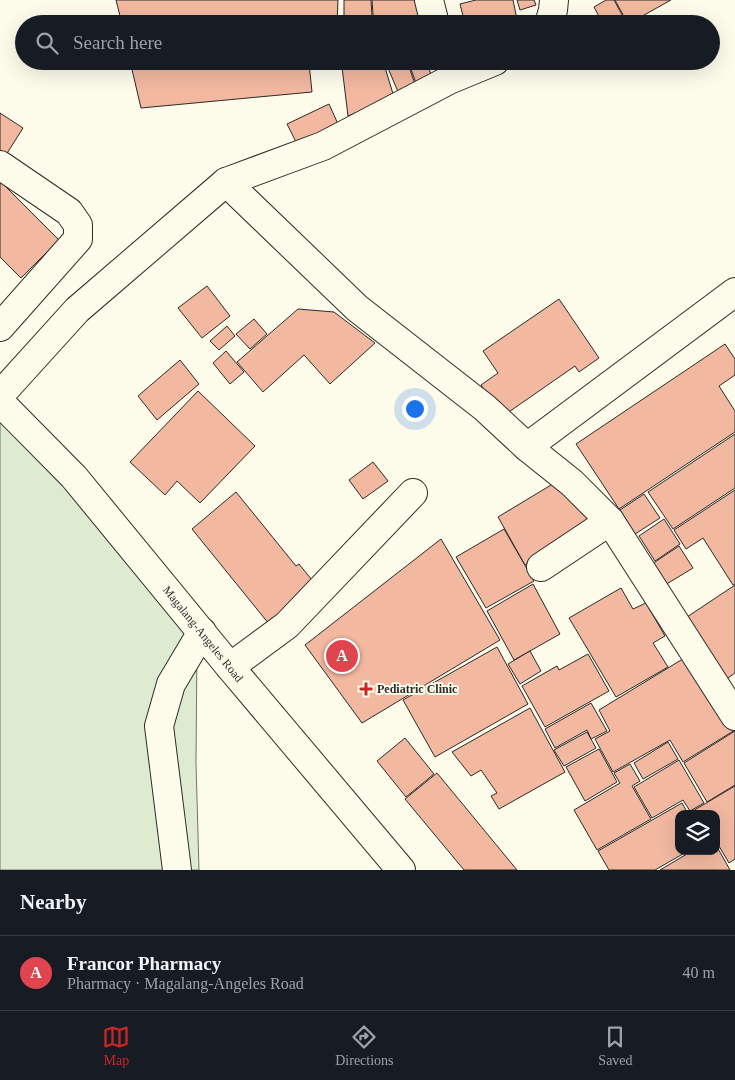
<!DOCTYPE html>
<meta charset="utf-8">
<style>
body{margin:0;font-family:"Times New Roman",serif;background:#242831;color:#f1f3f6}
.controls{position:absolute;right:15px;bottom:15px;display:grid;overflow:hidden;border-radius:10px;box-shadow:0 5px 20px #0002}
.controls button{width:45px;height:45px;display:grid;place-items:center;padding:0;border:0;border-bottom:1px solid #363941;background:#171b24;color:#f1f3f6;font:25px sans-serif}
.you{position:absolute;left:414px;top:408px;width:18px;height:18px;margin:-12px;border:4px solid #fff;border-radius:50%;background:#1a73e8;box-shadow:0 0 0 8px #1a73e833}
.badge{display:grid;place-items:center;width:32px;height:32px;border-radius:50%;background:#c62828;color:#fff;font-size:16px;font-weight:700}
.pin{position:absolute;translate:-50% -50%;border:2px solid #fff;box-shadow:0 1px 5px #0006}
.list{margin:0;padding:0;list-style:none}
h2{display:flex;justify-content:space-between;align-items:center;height:65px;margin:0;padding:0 20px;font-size:21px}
h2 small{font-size:16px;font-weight:400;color:#9ea1a6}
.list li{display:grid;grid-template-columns:32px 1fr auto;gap:15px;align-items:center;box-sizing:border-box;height:75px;padding:0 20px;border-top:1px solid #363941}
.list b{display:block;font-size:19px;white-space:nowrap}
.list p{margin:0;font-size:16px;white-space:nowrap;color:#9ea1a6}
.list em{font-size:16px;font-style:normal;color:#9ea1a6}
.icon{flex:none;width:28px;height:28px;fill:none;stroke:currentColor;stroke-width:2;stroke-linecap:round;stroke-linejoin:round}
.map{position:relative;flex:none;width:735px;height:870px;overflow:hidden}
.search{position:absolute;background:#171b24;box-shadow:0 5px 20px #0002;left:15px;right:15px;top:15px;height:55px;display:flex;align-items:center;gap:12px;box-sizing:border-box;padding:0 18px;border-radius:28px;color:#9ea1a6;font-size:19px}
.sheet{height:140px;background:#171b24}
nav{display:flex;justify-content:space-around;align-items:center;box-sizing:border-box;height:70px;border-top:1px solid #363941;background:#171b24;font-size:14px;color:#9ea1a6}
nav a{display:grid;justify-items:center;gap:2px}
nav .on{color:#c62828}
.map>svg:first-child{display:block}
.green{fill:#deebd1;stroke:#74746e}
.building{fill:#f2b8a0;stroke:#2b2b2b}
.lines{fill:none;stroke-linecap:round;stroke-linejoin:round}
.minor-casing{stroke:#2b2b2b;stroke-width:30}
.major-casing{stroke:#2b2b2b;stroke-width:30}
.minor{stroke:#fdfbea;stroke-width:28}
.major{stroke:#fdfbea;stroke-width:28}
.poi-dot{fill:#c62828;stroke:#fdfbea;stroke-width:2}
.labels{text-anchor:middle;stroke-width:4;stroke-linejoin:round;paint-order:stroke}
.street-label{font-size:12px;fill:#2b2b2b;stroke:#fdfbea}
.poi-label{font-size:12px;font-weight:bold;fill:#2b2b2b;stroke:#fdfbea;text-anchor:start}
</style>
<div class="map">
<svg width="735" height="870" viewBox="0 0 735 870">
<rect width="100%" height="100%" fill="#fdfbea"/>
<path class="green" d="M0,416L13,428L197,639L196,763L199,870H0Z"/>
<g class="building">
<path d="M116,0H338L337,24H122Z"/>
<path d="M344,0H371L372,16L344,17Z"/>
<path d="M372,0H418L419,21L383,22V16H373Z"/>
<path d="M476,0H513L518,24H465L460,4Z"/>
<path d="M517,0H534L536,5L520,10Z"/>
<path d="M606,0H614L627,24H603L594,7Z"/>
<path d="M615,0H671L628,24Z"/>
<path d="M382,18V24H340V19Z"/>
<path d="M130,61H331L309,63L312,92L141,108Z"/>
<path d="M356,61H383L394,97L348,116L342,67Z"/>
<path d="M385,61H407L416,87L399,94Z"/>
<path d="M408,61H426L432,77L416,83Z"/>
<path d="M329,104L338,124L297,144L287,124Z"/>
<path d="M0,113L23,128L4,158L0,155Z"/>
<path d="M0,181L59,240L21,278L0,257Z"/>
<path d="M207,286L230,316L202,338L178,308Z"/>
<path d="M559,299L599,358L579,372L575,366L503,416L481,385L498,373L483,351Z"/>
<path d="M298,309L334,312L375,343L330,384L304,355L263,392L237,362Z"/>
<path d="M254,319L267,334L250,349L236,334Z"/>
<path d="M227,326L235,336L219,350L210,341Z"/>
<path d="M725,344L735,359V375L719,386L735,411V432L619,509L576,444Z"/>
<path d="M226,351L244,372L230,384L213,363Z"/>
<path d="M180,360L199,384L157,420L138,396Z"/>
<path d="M198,391L255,446L200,503L177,481L165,495L130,462Z"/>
<path d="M735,434V488L673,529L648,492Z"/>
<path d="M373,462L388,481L363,499L349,480Z"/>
<path d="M561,479L597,522L525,565L498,517Z"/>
<path d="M735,490V584L733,585L703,538L686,549L674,530Z"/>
<path d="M236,492L296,566L299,564L316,585L269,624L192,529Z"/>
<path d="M644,494L660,518L635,534L620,510Z"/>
<path d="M664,519L680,544L655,561L639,536Z"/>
<path d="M504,529L534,581L486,608L456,557Z"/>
<path d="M441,539L500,640L362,723L305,645Z"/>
<path d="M679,546L693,568L665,585L652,564Z"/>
<path d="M533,584L560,634L514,660L487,611Z"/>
<path d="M735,585V673L722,682L681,621Z"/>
<path d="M621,588L633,609L646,603L665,636L653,643L668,667L616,697L569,618Z"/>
<path d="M497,647L528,704L435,757L403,700Z"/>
<path d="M530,651L541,671L520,684L508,664Z"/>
<path d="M588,654L609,691L545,727L522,686L557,666L559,670Z"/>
<path d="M686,657L735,730L683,762L670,740L613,772L595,739L610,731L599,710Z"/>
<path d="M591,703L607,731L591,739L587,730L555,748L545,729Z"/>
<path d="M530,708L565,772L499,809L491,796L497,793L481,770L471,776L452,752Z"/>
<path d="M735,731V785L707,802L684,763Z"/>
<path d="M587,732L596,748L564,766L554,750Z"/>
<path d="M405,738L434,774L406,797L377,761Z"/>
<path d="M668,742L678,759L643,779L634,763Z"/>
<path d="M599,749L617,782L585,801L566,767Z"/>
<path d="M679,760L704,803L690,811L683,800L652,818L634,787Z"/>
<path d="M630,764L640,781L632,786L651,819L597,850L574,810L620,783L614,773Z"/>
<path d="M437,773L517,870H464L405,799Z"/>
<path d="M735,786V859L729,863L716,841V814L691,812Z"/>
<path d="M682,803L688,814H679V851H688L655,870H609L598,851Z"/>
<path d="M716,845L730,870H660L692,851H716Z"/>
</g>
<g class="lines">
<g class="minor-casing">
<g id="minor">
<path d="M429,0L435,24"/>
<path d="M549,24L553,10L554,0"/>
<path d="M0,165L69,212L78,225V239L0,327"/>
<path d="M226,182L357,308L485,408L527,447L572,483L610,521L735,716"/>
<path d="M0,395L77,310L226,182L323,146L449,80L495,61"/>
<path d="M527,447L735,292"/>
<path d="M541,567L610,521"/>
<path d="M230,667L287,625L413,493"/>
<path d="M177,870L159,726L171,684L202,632"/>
</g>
</g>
<g class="major-casing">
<path id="major" d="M0,402L74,477L230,667L401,870"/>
</g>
<use href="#minor" class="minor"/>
<use href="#major" class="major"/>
</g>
<path class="poi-dot" d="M363.5 681.5h5v5h5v5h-5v5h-5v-5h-5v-5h5z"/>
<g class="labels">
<g class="street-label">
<text transform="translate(203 634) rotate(51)" y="4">Magalang-Angeles Road</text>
</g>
<g class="poi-label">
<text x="377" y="693">Pediatric Clinic</text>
</g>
</g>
</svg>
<div class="controls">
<button><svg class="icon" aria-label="layers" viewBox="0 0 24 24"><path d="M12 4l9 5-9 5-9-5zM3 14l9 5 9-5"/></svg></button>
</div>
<div class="you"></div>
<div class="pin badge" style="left:342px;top:656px;background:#e0444e">A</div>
<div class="search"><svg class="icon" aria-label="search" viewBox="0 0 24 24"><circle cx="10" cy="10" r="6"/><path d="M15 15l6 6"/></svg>Search here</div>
</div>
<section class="sheet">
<h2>Nearby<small></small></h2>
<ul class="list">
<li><span class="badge" style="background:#e0444e">A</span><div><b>Francor Pharmacy</b><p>Pharmacy · Magalang-Angeles Road</p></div><em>40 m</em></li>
</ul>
</section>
<nav>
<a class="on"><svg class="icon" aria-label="map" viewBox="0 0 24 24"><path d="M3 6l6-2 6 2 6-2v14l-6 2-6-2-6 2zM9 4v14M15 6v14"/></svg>Map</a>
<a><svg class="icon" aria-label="directions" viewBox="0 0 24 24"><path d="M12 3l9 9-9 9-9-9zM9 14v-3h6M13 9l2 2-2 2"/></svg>Directions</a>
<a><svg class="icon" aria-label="saved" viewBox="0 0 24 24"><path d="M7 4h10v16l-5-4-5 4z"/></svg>Saved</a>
</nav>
